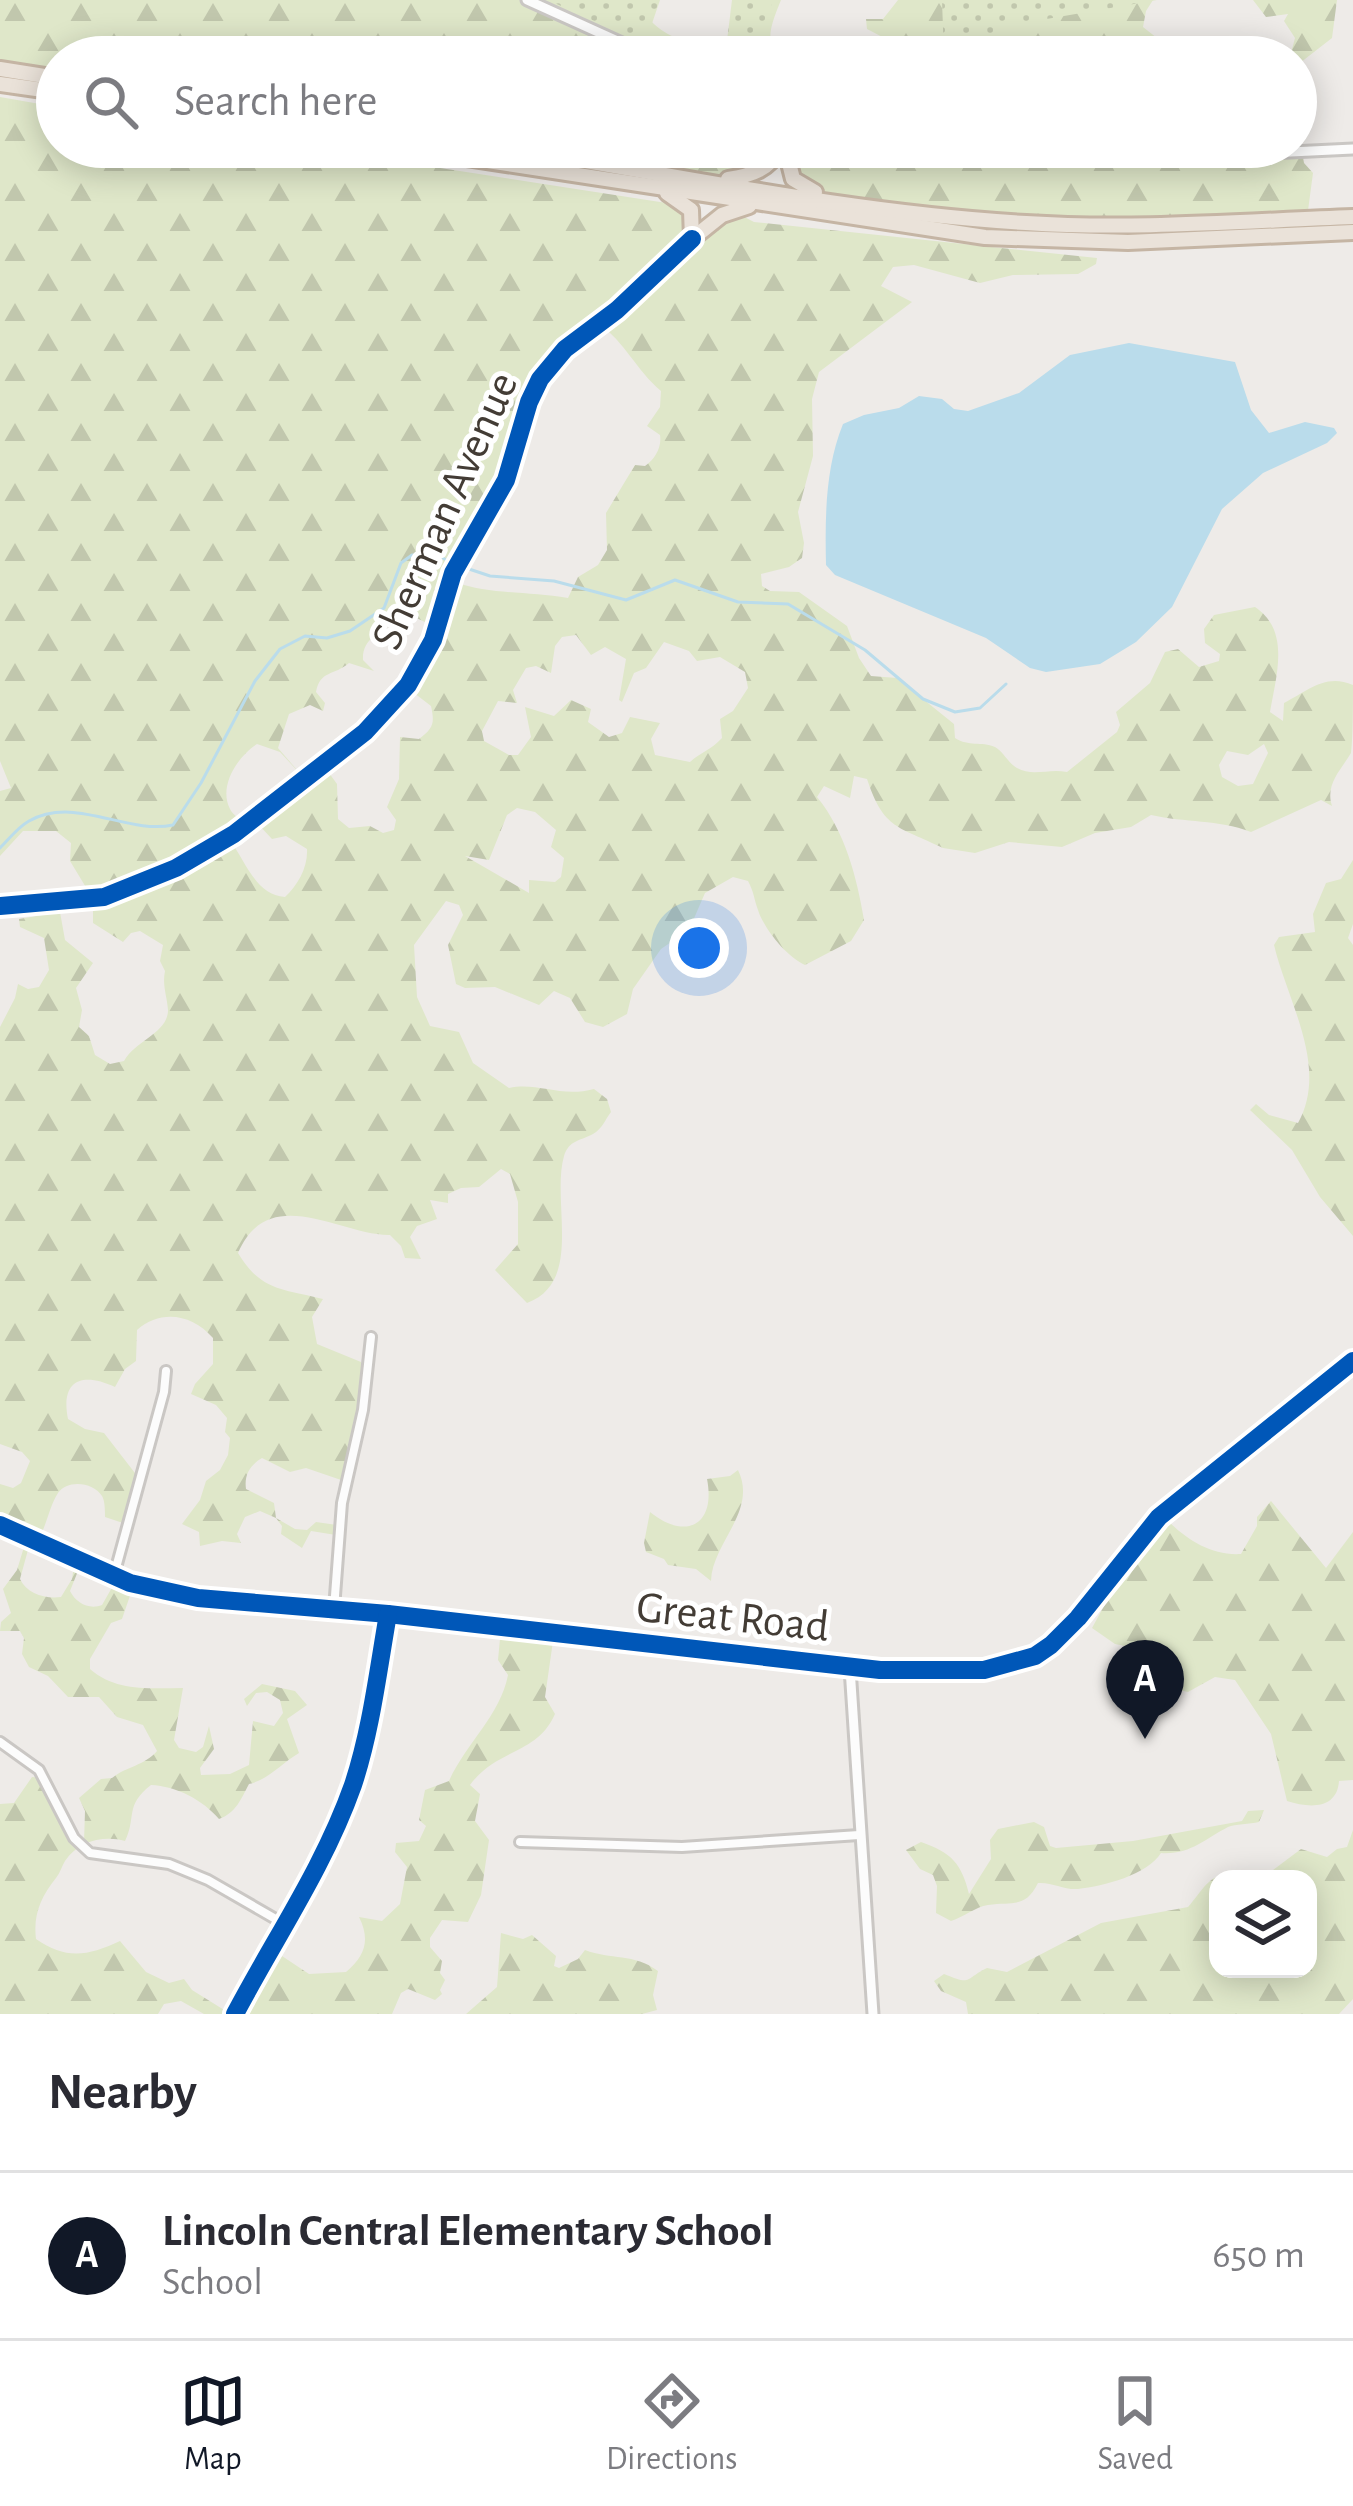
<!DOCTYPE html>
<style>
body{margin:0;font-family:"Alegreya Sans",sans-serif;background:#f7f7f7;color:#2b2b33}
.controls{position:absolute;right:36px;bottom:36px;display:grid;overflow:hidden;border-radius:24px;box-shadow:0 6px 30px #0003}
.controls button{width:108px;height:108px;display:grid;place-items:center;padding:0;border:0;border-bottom:3px solid #e1e1e2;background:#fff;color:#2b2b33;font:60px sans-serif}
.you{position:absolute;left:699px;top:948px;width:42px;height:42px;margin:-30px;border:9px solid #fff;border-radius:50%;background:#1a73e8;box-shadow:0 0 0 18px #1a73e833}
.badge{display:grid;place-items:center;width:78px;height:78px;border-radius:50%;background:#111827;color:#fff;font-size:39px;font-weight:700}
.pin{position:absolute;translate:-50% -99px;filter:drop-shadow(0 3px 6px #0008)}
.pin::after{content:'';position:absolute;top:63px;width:42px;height:36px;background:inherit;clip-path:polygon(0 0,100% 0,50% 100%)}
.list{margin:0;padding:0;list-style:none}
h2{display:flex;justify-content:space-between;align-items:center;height:156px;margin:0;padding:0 48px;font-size:51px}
h2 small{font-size:39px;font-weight:400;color:#7c7c81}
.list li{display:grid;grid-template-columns:78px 1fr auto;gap:36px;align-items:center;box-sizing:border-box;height:168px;padding:0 48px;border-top:3px solid #e1e1e2}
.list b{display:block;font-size:45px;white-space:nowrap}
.list p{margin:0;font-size:39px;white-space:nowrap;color:#7c7c81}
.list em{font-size:39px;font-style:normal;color:#7c7c81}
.icon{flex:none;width:66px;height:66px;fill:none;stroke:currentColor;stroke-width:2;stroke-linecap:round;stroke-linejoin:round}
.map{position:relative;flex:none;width:1353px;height:2014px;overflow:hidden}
.search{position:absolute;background:#fff;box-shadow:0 6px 30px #0003;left:36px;right:36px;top:36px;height:132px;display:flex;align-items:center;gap:30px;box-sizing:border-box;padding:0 42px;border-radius:66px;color:#7c7c81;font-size:45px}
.sheet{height:324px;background:#fff}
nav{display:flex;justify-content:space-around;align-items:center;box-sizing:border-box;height:168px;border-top:3px solid #e1e1e2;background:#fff;font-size:33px;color:#7c7c81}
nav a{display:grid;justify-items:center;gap:6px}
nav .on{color:#111827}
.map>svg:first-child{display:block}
.forest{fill:url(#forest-firs);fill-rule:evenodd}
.park{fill:url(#park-dots)}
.water{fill:#badceb}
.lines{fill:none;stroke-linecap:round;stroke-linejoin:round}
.stream{stroke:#badceb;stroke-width:3}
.minor-casing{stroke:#cac7c4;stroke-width:14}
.tertiary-casing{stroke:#cac7c4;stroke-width:15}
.motorway-casing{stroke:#c5b5a4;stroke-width:20}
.minor{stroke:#fcfcfc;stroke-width:8}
.tertiary{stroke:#fcfcfc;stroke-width:9}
.motorway{stroke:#eae2d9;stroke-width:14}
.cycleway-casing{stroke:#fff;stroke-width:26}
.cycleway{stroke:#0057b8;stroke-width:18}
.labels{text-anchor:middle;stroke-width:10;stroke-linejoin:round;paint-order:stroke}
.street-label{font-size:45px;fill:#433c35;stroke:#fff}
</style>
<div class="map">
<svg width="1353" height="2014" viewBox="0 0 1353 2014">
<defs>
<pattern id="forest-firs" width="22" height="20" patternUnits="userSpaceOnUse" patternTransform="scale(3)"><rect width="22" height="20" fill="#dfe7c9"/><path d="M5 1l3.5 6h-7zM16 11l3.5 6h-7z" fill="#c1c7ad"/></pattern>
<pattern id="park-dots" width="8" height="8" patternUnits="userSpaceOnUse" patternTransform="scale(3)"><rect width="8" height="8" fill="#dfe7c9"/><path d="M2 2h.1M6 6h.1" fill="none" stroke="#c1c7ad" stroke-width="1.8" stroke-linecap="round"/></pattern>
</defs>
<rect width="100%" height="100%" fill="#eeebe8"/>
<g class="forest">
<path d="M0,0H642V11C673,50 699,40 742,47L751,0H781C774,18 762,42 779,57H57V78L0,69Z"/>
<path d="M898,0H1153L1146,11L1143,27L1157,38L1152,45L1151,57H921L867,29L866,19H883Z"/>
<path d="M1253,0H1337L1332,38L1296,66V57H1290L1295,38L1284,21L1288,14L1266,17Z"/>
<path d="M0,97L57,107V147H304L673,204L681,213L684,229L677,241L564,341L534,373L517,409L497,478L455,551L429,624L408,614L391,619C381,636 362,637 363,660L374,671L349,663C334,676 320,670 316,692L325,703L323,711L310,705L289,714L278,748L304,778L280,752L257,744C238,756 218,786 230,809C233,815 240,819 245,825L178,863L90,894L70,861L71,843L56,831H23L0,856V791L11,788L0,761Z"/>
<path d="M502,147H778L762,163L734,175L700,176Z"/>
<path d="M793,147H996L997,151L1189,158V147H1273L1277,153L1302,152L1304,163L1313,173L1307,218L1082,226L839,198L795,180Z"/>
<path d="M731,210L754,222L1097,258L1096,264L1078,274L1013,275L980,283L914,265L893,267L881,286L912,302L819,372L812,399L813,456L798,512L804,543L802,558L789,567L761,574L762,586L770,591L799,592L847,626L859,658L871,676L897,678L954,724L955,738C969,747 981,741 995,747C1003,751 1008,763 1017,768C1033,777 1049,768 1067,772L1117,732L1120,725L1116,712L1150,683L1165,652L1178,649L1199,667L1219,661L1220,654L1205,643L1204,629L1214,615L1255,607C1291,631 1276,676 1270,712L1283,721L1284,703C1308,691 1325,673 1353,685C1353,703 1353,739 1351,753C1341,770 1325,784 1332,806L1321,800L1251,832C1217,819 1186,823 1151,815L1131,827L1095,833L1062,847L1009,842L975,853L943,848C898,826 884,830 867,779L854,776L850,798L824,786L817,797C845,831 857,878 864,920L851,941L805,965C787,957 764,929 758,910C754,899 754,892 748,881L733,877L705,893L689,930L661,949L633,989L627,1014L603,1027L585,1022L570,998L554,991L539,1005L495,987L465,988L456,984L448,945L463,915L459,905L446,901L414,945L417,997L430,1026L459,1032L473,1063L509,1088C538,1082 561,1098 594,1089L607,1099L611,1112C605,1120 602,1129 593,1134C580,1141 569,1140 564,1156C551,1202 584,1282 527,1303L495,1270L518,1244V1202L510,1174L501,1169L479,1187L461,1188L448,1194V1203L430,1200L437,1219L417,1226L410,1237L421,1259L405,1258L401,1246L390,1235C341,1236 269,1181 238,1253C261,1292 285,1289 323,1299L312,1317L317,1344L361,1362V1410L344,1481L306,1468L290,1472L262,1458C250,1465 244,1475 246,1489L274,1503L276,1518L295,1529L307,1530L316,1522L337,1525L336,1535L311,1531L302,1548L281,1534L282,1526L276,1518L260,1511L245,1517L237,1534L241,1543L222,1541L200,1546L199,1532L182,1524L200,1500L206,1481L220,1470L228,1455L230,1438L225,1432L227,1418L216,1405L191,1394L195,1384L213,1364V1338C192,1314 161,1309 137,1330L136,1361L125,1369L115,1387C83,1372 60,1379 68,1419L85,1429L104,1433L138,1477L126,1524L105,1517C105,1511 105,1501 102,1496C94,1482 67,1479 58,1493C49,1507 47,1525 38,1540L31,1539L20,1579C27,1594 45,1599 61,1597L72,1579L75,1559L82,1561L70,1591C76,1603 89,1610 102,1605L118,1577L134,1584L122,1619L111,1623L90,1659V1669C116,1692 150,1688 183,1688L174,1740L179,1748L196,1752L203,1747L209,1726L214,1749L200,1768L201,1775L230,1774L249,1765L253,1721L274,1726L283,1713L280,1700L267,1692L256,1693L247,1706L244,1699L262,1684L295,1691L307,1705L287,1719L299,1753C282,1763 268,1780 249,1784C241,1799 236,1813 219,1819C203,1800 176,1786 151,1785C124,1806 137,1817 125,1841C104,1835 78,1841 65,1861C62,1866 60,1873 56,1878C41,1897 33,1914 36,1939C66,1960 88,1956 120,1941L146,1972L169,1983L184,1979L192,1990L229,2013L270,1948L309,1974L346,1972C366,1955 370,1939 359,1917L382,1921L400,1904L407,1867L395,1852L396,1843L419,1841L426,1826L419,1820L425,1790L449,1781C466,1743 500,1716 508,1675L498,1660L501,1628L554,1634L545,1697L555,1714C537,1755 497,1748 470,1785L480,1794L475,1821L489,1840L481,1895L468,1922L442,1920L430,1938V1947L442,1961L440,1973L445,1980L440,1990L442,1994L435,2000L408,1989L401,1993L392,2014H204L181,2001L164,2004L158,2014H0V1804L14,1803L32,1777L45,1778L64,1815L84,1842L85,1811L79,1798L101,1779L112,1778C127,1766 144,1766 157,1751L143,1725L117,1717L99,1697H68L48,1676L29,1667L22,1654L24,1638L20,1631H0L1,1622L11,1613L3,1589L17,1570L27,1537L0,1524V1484L13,1488L21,1483L30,1461L22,1452L0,1444V1027L15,998L18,984L28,989L39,987L49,970L44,938L20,927L19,919L60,912L65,940L93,963L76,988L82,1010L79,1027L89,1036L95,1055L110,1064L124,1061C136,1040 168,1033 168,1010C167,996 162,985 165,971L160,961L163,945L140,931L131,933L123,942L93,923V899L122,893L229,839C246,861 255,895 285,897C298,885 308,867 307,849L286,836L272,839L257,823L324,766L337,784L338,819L349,828L370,826L383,833L394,830L396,820L387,807L399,779L400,737L419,739C433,728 435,724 431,706L405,686L441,626L454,582C492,595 529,591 568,598L578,577L598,565L607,550L606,513L635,465L645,466C655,459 662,447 660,435L647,426L660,407L661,391C636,370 626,343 598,323L681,243ZM576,635L591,655L605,647L626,659L619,700L622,702L634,673L646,668L664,642L689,651L697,661L720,657L745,672L748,688L733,711L720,719L722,738C711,750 701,752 690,762L655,755L651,739L660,723L630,717L622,733L609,737L588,722L591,709L571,700L554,716L525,707L531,737L518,755H509L484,741L482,731L498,701L517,703L513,690L526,668L536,666L551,673L555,646L562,637ZM1264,744L1268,753L1253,784L1238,786L1222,777L1219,765L1227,751L1248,755ZM517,808L535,812L556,830L551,847L564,858L561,877L555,882L529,880V893L465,856L489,860L507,815Z"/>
<path d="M1353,860V924L1348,938L1353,945V1236L1320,1197L1292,1150L1250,1110L1256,1104L1269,1115L1298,1123C1329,1067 1288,1003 1274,945L1279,937L1315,932L1313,914L1326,883L1341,879Z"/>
<path d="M738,1470C758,1511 712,1543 711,1581L696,1569L668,1565L664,1559L646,1552L644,1543L650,1512C686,1541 716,1525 707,1479L730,1476Z"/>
<path d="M1271,1501L1326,1568L1353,1532V1780L1339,1781C1337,1810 1309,1808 1287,1801L1271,1734L1235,1680L1215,1677L1188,1692L1159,1685L1128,1668L1130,1647L1115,1644L1092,1628L1115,1586L1107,1580L1146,1524L1162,1515C1183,1537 1209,1556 1241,1554L1257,1526V1517Z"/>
<path d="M1264,1810L1259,1822C1250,1824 1235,1824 1228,1827C1205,1839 1190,1855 1161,1853C1147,1875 1104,1886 1078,1889C1064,1890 1052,1882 1038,1883C1025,1909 1013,1901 988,1905C975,1907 964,1917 951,1921L936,1913L937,1886L933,1875L920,1869L906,1850L921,1842C951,1852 962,1864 969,1894L991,1859L990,1840L998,1829L1034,1822L1044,1827L1050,1846L1056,1848L1133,1841L1242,1821L1248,1811Z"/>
<path d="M1353,1830V1999L1339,2014H968L966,2002L941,1991L934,1981L944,1974C973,1986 964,1979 987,1968L1007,1972L1101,1923L1188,1907C1205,1888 1211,1867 1241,1879H1218V1969H1308V1879H1261L1301,1849L1327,1857L1337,1849L1347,1847Z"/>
<path d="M501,1933L523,1939L532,1935L556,1956L554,1966L559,1968L578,1959L585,1950C611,1960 634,1953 658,1971L653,1995L657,2010L642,2014H466L497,1987Z"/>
</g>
<g class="park">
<path d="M548,0H660L645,44Z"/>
<path d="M732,0H772L763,57H725Z"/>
<path d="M942,0H1157L995,28L1006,57H944Z"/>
</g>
<path class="water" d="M1129,343L1235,362L1251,410L1269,433L1305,422L1334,428L1337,433L1327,443L1263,473L1222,509L1172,607L1136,642L1100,664L1046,672L1030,668L986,638L835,575L826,565C825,519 825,468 843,424L864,415L899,408L919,396L942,399L954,409L968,411L1019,393L1070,355Z"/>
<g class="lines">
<g class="stream">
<path d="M460,566L490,576L554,581L626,600L675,580L738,602L788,604L865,650L923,699L955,712L980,708L1006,684"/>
<path d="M0,848C9,839 18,827 29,821C75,795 127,835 173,825L201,783L255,681L280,649L305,636L327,638L350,631L384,608L401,563L412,555H436L451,562"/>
</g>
<g class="minor-casing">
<g id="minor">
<path d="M0,906L104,897L176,868L234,834L365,732L408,685L433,640L453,573L506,480L529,402L540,379L565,349L617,310L691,240"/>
<path d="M114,1575L164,1392L166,1371"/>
<path d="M334,1609L342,1503L363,1410L371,1337"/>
<path d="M0,1742L39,1770L74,1838L90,1853L169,1864L208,1880L286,1925"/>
<path d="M520,1842L682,1847L859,1835"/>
<path d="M235,2014C275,1938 324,1867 353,1785C371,1731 378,1671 388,1614"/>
</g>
</g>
<g class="tertiary-casing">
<g id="tertiary">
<path d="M527,0L653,57"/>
<path d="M922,147L1130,160L1353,149"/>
<path d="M0,1525L130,1583L198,1598L388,1614L880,1670H984L1035,1656L1051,1645L1078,1618L1159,1517L1353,1361"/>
<path d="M850,1668L873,2014"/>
</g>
</g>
<g class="motorway-casing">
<g id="motorway">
<path d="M0,69L57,78"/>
<path d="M0,84L57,92"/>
<path d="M395,147L985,237L1128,242L1353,232"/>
<path d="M503,147C676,175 851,213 1026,223C1134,230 1244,221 1353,217"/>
<path d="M793,147L789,163L793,179L815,192"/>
<path d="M728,179C753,175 768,170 782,147"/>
<path d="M667,193L691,210L692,239"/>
<path d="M692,239L722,215L749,206"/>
</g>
</g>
<use href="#minor" class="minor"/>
<use href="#tertiary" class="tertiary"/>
<use href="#motorway" class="motorway"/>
<g class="cycleway-casing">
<g id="cycleway">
<path d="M0,906L104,897L176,868L234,834L365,732L408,685L433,640L453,573L506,480L529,402L540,379L565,349L617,310L692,239"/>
<path d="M0,1525L130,1583L198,1598L388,1614L880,1670H984L1035,1656L1051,1645L1078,1618L1159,1517L1353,1361"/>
<path d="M235,2014C275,1938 324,1867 353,1785C371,1731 378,1671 388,1614"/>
</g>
</g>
<use href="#cycleway" class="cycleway"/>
</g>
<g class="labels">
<g class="street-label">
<text transform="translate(443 510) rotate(-66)" y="16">Sherman Avenue</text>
<text transform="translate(733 1615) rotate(6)" y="16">Great Road</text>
</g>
</g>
</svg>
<div class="controls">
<button><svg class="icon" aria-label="layers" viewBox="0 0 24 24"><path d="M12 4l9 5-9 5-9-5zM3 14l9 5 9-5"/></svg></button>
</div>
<div class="you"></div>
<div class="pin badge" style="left:1145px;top:1739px">A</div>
<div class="search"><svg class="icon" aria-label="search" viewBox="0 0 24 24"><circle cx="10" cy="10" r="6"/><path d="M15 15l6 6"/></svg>Search here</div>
</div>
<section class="sheet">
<h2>Nearby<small></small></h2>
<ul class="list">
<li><span class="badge">A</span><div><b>Lincoln Central Elementary School</b><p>School</p></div><em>650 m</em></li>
</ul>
</section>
<nav>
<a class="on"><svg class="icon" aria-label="map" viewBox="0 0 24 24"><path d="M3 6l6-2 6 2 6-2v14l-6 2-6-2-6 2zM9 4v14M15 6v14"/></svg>Map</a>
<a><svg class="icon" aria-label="directions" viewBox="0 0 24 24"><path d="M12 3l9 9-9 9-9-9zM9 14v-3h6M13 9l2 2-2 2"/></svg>Directions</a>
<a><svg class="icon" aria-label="saved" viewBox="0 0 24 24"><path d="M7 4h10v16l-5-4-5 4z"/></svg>Saved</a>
</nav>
